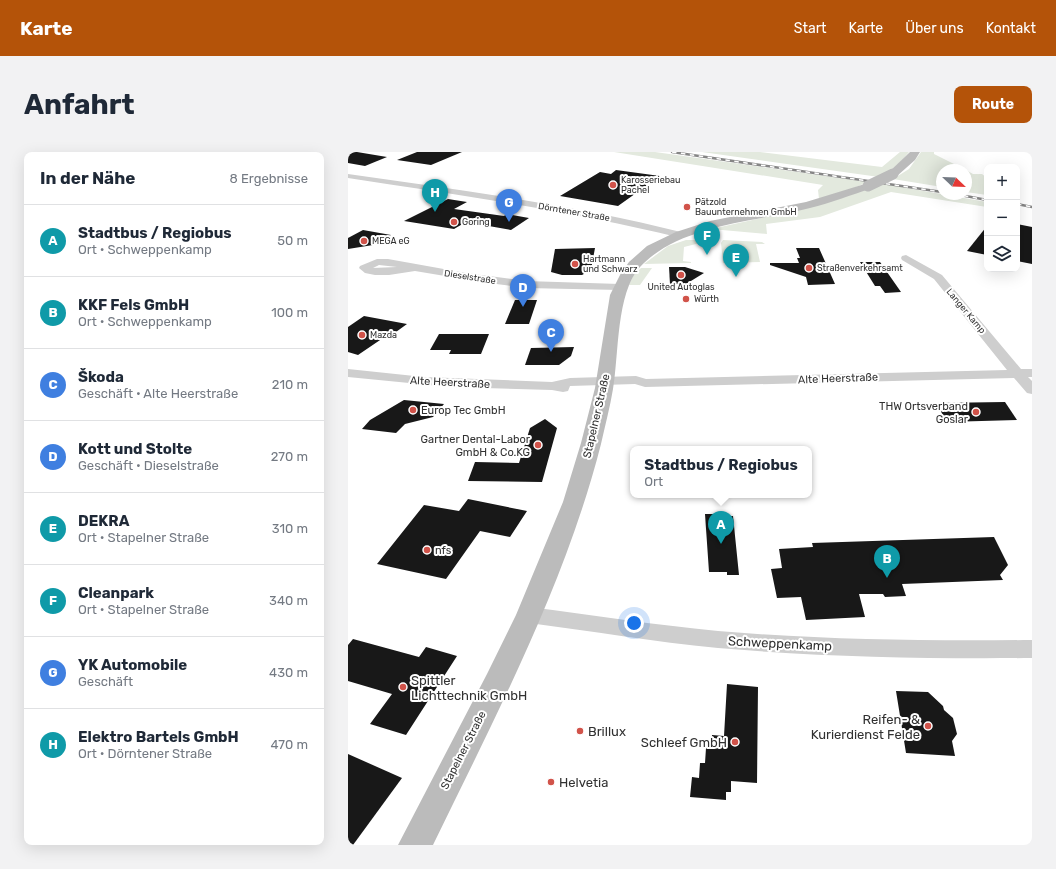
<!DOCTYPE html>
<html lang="de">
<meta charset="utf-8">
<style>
body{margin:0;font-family:Rubik,sans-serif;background:#f2f2f3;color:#1f2937}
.controls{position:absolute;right:12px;top:12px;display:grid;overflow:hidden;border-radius:8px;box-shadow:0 4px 16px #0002}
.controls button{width:36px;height:36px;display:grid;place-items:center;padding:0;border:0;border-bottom:1px solid #e0e1e3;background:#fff;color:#1f2937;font:20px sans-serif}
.compass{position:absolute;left:588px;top:12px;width:36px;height:36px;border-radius:50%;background:#fff;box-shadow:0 4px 16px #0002;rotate:113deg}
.you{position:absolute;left:286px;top:471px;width:14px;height:14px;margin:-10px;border:3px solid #fff;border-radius:50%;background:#1a73e8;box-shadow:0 0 0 6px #1a73e833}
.badge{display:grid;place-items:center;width:26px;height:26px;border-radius:50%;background:#b45309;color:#fff;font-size:13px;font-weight:700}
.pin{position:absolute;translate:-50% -33px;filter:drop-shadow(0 1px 2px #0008)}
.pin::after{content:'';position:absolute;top:21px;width:14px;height:12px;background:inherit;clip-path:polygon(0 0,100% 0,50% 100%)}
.popup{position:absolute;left:282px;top:294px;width:182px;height:52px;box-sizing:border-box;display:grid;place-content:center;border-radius:8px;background:#fff;filter:drop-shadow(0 1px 3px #0005);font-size:13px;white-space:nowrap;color:#747a83}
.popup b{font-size:15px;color:#1f2937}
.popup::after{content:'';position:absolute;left:50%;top:100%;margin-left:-8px;border:8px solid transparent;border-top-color:#fff}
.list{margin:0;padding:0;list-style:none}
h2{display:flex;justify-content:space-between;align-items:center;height:52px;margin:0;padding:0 16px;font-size:17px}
h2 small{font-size:13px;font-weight:400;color:#747a83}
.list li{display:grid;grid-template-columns:26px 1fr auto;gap:12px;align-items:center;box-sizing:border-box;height:72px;padding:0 16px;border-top:1px solid #e0e1e3}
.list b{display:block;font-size:15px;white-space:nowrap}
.list p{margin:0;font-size:13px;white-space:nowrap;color:#747a83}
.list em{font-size:13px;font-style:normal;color:#747a83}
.icon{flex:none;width:22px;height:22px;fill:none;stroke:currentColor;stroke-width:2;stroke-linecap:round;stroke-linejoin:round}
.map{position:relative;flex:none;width:684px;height:693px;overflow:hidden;border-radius:8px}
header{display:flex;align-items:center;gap:24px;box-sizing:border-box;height:56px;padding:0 20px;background:#b45309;color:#fff}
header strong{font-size:19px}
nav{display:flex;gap:22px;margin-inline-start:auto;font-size:14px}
.intro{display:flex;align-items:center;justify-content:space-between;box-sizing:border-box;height:96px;padding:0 24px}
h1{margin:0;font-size:28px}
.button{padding:10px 18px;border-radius:8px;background:#b45309;color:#fff;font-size:14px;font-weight:700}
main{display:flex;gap:24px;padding:0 24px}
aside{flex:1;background:#fff;border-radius:8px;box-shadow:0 4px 16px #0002}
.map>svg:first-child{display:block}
.green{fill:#e3e9de}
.building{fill:#181818}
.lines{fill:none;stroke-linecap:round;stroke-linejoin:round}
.street{fill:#cecece;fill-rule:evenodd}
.secondary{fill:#bbb;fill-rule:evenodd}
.rail-casing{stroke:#868686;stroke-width:2.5}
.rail{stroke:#fff;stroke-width:1.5;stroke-dasharray:4.5;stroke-linecap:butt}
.secondary-bridge{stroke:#bbb;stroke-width:11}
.poi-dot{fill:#d1534a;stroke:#fff;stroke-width:1.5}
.labels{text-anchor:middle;stroke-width:4;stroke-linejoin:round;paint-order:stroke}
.far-poi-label{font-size:9px;fill:#313131;stroke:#fff;text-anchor:start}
.far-street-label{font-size:9px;fill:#313131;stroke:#fff}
.street-label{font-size:11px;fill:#313131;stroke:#fff}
.poi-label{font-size:11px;fill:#313131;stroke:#fff;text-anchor:end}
.near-street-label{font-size:13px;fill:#313131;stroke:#fff}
.near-poi-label{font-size:13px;fill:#313131;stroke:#fff;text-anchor:start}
</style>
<header>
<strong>Karte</strong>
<nav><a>Start</a><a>Karte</a><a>Über uns</a><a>Kontakt</a></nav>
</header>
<div class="intro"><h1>Anfahrt</h1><a class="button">Route</a></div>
<main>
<aside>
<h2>In der Nähe<small>8 Ergebnisse</small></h2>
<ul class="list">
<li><span class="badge" style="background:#0f9aa8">A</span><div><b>Stadtbus / Regiobus</b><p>Ort · Schweppenkamp</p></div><em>50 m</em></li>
<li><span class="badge" style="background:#0f9aa8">B</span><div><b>KKF Fels GmbH</b><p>Ort · Schweppenkamp</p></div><em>100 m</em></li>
<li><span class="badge" style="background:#3f7fe0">C</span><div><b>Škoda</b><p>Geschäft · Alte Heerstraße</p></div><em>210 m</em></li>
<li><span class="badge" style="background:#3f7fe0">D</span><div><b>Kott und Stolte</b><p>Geschäft · Dieselstraße</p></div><em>270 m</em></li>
<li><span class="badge" style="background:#0f9aa8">E</span><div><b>DEKRA</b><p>Ort · Stapelner Straße</p></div><em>310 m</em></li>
<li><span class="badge" style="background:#0f9aa8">F</span><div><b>Cleanpark</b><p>Ort · Stapelner Straße</p></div><em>340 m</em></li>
<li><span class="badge" style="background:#3f7fe0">G</span><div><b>YK Automobile</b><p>Geschäft</p></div><em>430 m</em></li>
<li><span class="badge" style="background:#0f9aa8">H</span><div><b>Elektro Bartels GmbH</b><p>Ort · Dörntener Straße</p></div><em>470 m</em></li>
</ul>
</aside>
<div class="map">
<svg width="684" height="693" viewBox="0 0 684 693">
<rect width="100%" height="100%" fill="#fff"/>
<g class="green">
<path d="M266,0H307L520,30L494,41L471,47L470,38L475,33Z"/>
<path d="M354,0H412L534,15L552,0H561C552,11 544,19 531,25Z"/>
<path d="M573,0H586V2L618,18H594V35L545,27L561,17Z"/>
<path d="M618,18L625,22H634L639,26V43L618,40Z"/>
<path d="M536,32L639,50V55L543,40L472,65L418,72L419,82L363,77L459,56Z"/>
<path d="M338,88H364L363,92H348L336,95L335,109L343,110V111L296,112L320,94Z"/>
<path d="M375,88L414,90L417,92H408L412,110L375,111L373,91Z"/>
<path d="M293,116H304L292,133H281L285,124Z"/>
</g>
<g class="building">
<path d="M6,0H9L39,5L17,14L0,11V2Z"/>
<path d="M69,0H114L83,13L49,8Z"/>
<path d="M268,18L312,24L270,54L212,44L252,20L263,22Z"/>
<path d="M100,47L119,50L106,57L156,64L159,62L181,66L163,78L118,70L106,77L56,69Z"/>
<path d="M669,72L684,75V112L669,109Z"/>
<path d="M639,74V103L619,99Z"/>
<path d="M15,78L43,83L25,93L0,97V86Z"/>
<path d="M247,96L243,118L234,123H214L203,120L207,97Z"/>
<path d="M448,96H471L487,132L460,133L458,125L422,113V111H451L449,106H452Z"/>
<path d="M512,110H532L553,140L537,141L532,134H527Z"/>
<path d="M321,115H337L356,121L338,132H322Z"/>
<path d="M167,148H189L181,172H157Z"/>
<path d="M16,164L59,172L41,185L38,184L10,203L0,200V175Z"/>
<path d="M91,182H141L133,202H101L103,198H82Z"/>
<path d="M226,195L223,204L211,213H177L183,196Z"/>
<path d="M56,248L96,252L85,265L57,272L48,281L14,277L22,268Z"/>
<path d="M657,250L669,268L598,270L589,251Z"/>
<path d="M197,267L209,276L194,330L120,329L127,310L171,311L182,276Z"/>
<path d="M120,347L179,359L162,385L132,379L98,427L29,412L76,353L111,359Z"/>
<path d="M357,362H369V365L385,364L391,423H379V420H361Z"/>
<path d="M646,385L660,413L652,423L655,428L554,432L558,444L537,445L535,442H511L517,465L458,468L453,445L429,446L423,417L434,416L431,397L465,395L464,391Z"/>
<path d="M5,487L71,505L78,495L109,504L58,583L22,572L44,542L0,529V493Z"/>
<path d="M379,532L410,535L409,631L383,629V640H378V648L342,645L344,625L351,626L352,611H357L358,596L363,597L364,583L376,584Z"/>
<path d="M548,539L580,540L595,554L596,558L605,566L609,582L604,589L607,604L558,601Z"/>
<path d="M0,602L54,626L5,693H0Z"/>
</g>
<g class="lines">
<g class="street">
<path d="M0,22C113,38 226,53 337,81L338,83L333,86C223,59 112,43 0,26Z"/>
<path d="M558,103L594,123L673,217H684V225H680L684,229V242L679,241L666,226L297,235L287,232L222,234L220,239L215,240L204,238L102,235L0,225V217L76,225L178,229L204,230L222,226L288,224L298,227L659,218L586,127L554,108L553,106L554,104Z"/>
<path d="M29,107H40L118,121L178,129L272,132L276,133L278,135L276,137L272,138L178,136L133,130L67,119L41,123H27L17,121L11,116L12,114ZM31,113L49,115L25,116Z"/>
<path d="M181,455C244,463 307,473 370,479C474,488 579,489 684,488V506C579,507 474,505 370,496C306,490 244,479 181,471L174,469L171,463L174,457Z"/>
</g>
<g class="secondary">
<path d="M562,0H572L567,8L549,24H541L540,22L541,20Z"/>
<path d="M520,31L526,34L524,36C503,43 483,51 462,56C407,70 332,72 292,115C268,141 271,203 265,237C262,255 257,274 253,292C217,433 148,563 85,693H50L139,522L168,463L215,350L233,291L247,236L262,143L273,121L281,110L299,94L328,80L362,69L458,50Z"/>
</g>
<g class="rail-casing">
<g id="rail">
<path d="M324,0L594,40"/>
<path d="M607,42L639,48"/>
<path d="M669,52L684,55"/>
</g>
</g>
<use href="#rail" class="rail"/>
<path class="secondary-bridge" d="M520,34L545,22"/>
</g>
<g class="poi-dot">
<circle cx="265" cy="33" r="4"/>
<circle cx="339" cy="55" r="4"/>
<circle cx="106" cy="70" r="4"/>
<circle cx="16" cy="89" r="4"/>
<circle cx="227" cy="112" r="4"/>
<circle cx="461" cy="116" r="4"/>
<circle cx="333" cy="123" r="4"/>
<circle cx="338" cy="147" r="4"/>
<circle cx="14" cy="183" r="4"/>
<circle cx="65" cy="258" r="4"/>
<circle cx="628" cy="260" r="4"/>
<circle cx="190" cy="293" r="4"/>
<circle cx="79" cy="398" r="4"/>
<circle cx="55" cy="535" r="4"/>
<circle cx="580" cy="574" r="4"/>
<circle cx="232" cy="579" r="4"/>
<circle cx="387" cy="590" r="4"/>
<circle cx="203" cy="630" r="4"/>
</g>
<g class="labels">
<g class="far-poi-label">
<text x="273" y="31">Karosseriebau<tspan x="273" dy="10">Pachel</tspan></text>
<text x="347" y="53">Pätzold<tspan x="347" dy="10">Bauunternehmen GmbH</tspan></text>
<text x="114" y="73">Goring</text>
<text x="24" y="92">MEGA eG</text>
<text x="235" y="110">Hartmann<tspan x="235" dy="10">und Schwarz</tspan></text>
<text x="469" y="119">Straßenverkehrsamt</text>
<text x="333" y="138" text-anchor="middle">United Autoglas</text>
<text x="346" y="150">Würth</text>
<text x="22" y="186">Mazda</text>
</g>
<g class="far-street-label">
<text transform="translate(226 60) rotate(10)" y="3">Dörntener Straße</text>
<text transform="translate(122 125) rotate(9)" y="3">Dieselstraße</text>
<text transform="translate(618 159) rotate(50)" y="3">Langer Kamp</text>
</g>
<g class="street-label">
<text transform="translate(490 226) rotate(-2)" y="4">Alte Heerstraße</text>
<text transform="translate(102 230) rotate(3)" y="4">Alte Heerstraße</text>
<text transform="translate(248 264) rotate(-77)" y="4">Stapelner Straße</text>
<text transform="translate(115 598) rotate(-63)" y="4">Stapelner Straße</text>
</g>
<g class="poi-label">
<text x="620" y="258">THW Ortsverband<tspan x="620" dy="13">Goslar</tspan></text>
<text x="73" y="262" text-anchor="start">Europ Tec GmbH</text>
<text x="182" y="291">Gartner Dental-Labor<tspan x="182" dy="13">GmbH &amp; Co.KG</tspan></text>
<text x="87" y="402" text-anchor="start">nfs</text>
</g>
<g class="near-street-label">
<text transform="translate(432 491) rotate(3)" y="5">Schweppenkamp</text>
</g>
<g class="near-poi-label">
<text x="63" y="533">Spittler<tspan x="63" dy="15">Lichttechnik GmbH</tspan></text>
<text x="572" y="572" text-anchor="end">Reifen- &amp;<tspan x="572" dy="15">Kurierdienst Felde</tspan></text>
<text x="240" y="584">Brillux</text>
<text x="379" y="595" text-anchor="end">Schleef GmbH</text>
<text x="211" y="635">Helvetia</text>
</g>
</g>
</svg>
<div class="controls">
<button>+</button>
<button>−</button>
<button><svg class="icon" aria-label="layers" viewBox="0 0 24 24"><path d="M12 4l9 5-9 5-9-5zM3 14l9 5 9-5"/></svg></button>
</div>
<svg class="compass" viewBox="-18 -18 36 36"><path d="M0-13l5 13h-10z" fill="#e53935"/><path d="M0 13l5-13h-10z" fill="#747a83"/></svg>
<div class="you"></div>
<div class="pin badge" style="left:373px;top:392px;background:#0f9aa8">A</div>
<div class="popup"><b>Stadtbus / Regiobus</b>Ort</div>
<div class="pin badge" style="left:539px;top:426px;background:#0f9aa8">B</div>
<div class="pin badge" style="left:203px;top:200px;background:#3f7fe0">C</div>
<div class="pin badge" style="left:175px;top:155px;background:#3f7fe0">D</div>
<div class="pin badge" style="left:388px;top:125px;background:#0f9aa8">E</div>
<div class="pin badge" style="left:359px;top:103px;background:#0f9aa8">F</div>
<div class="pin badge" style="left:161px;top:70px;background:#3f7fe0">G</div>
<div class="pin badge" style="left:87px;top:60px;background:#0f9aa8">H</div>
</div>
</main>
